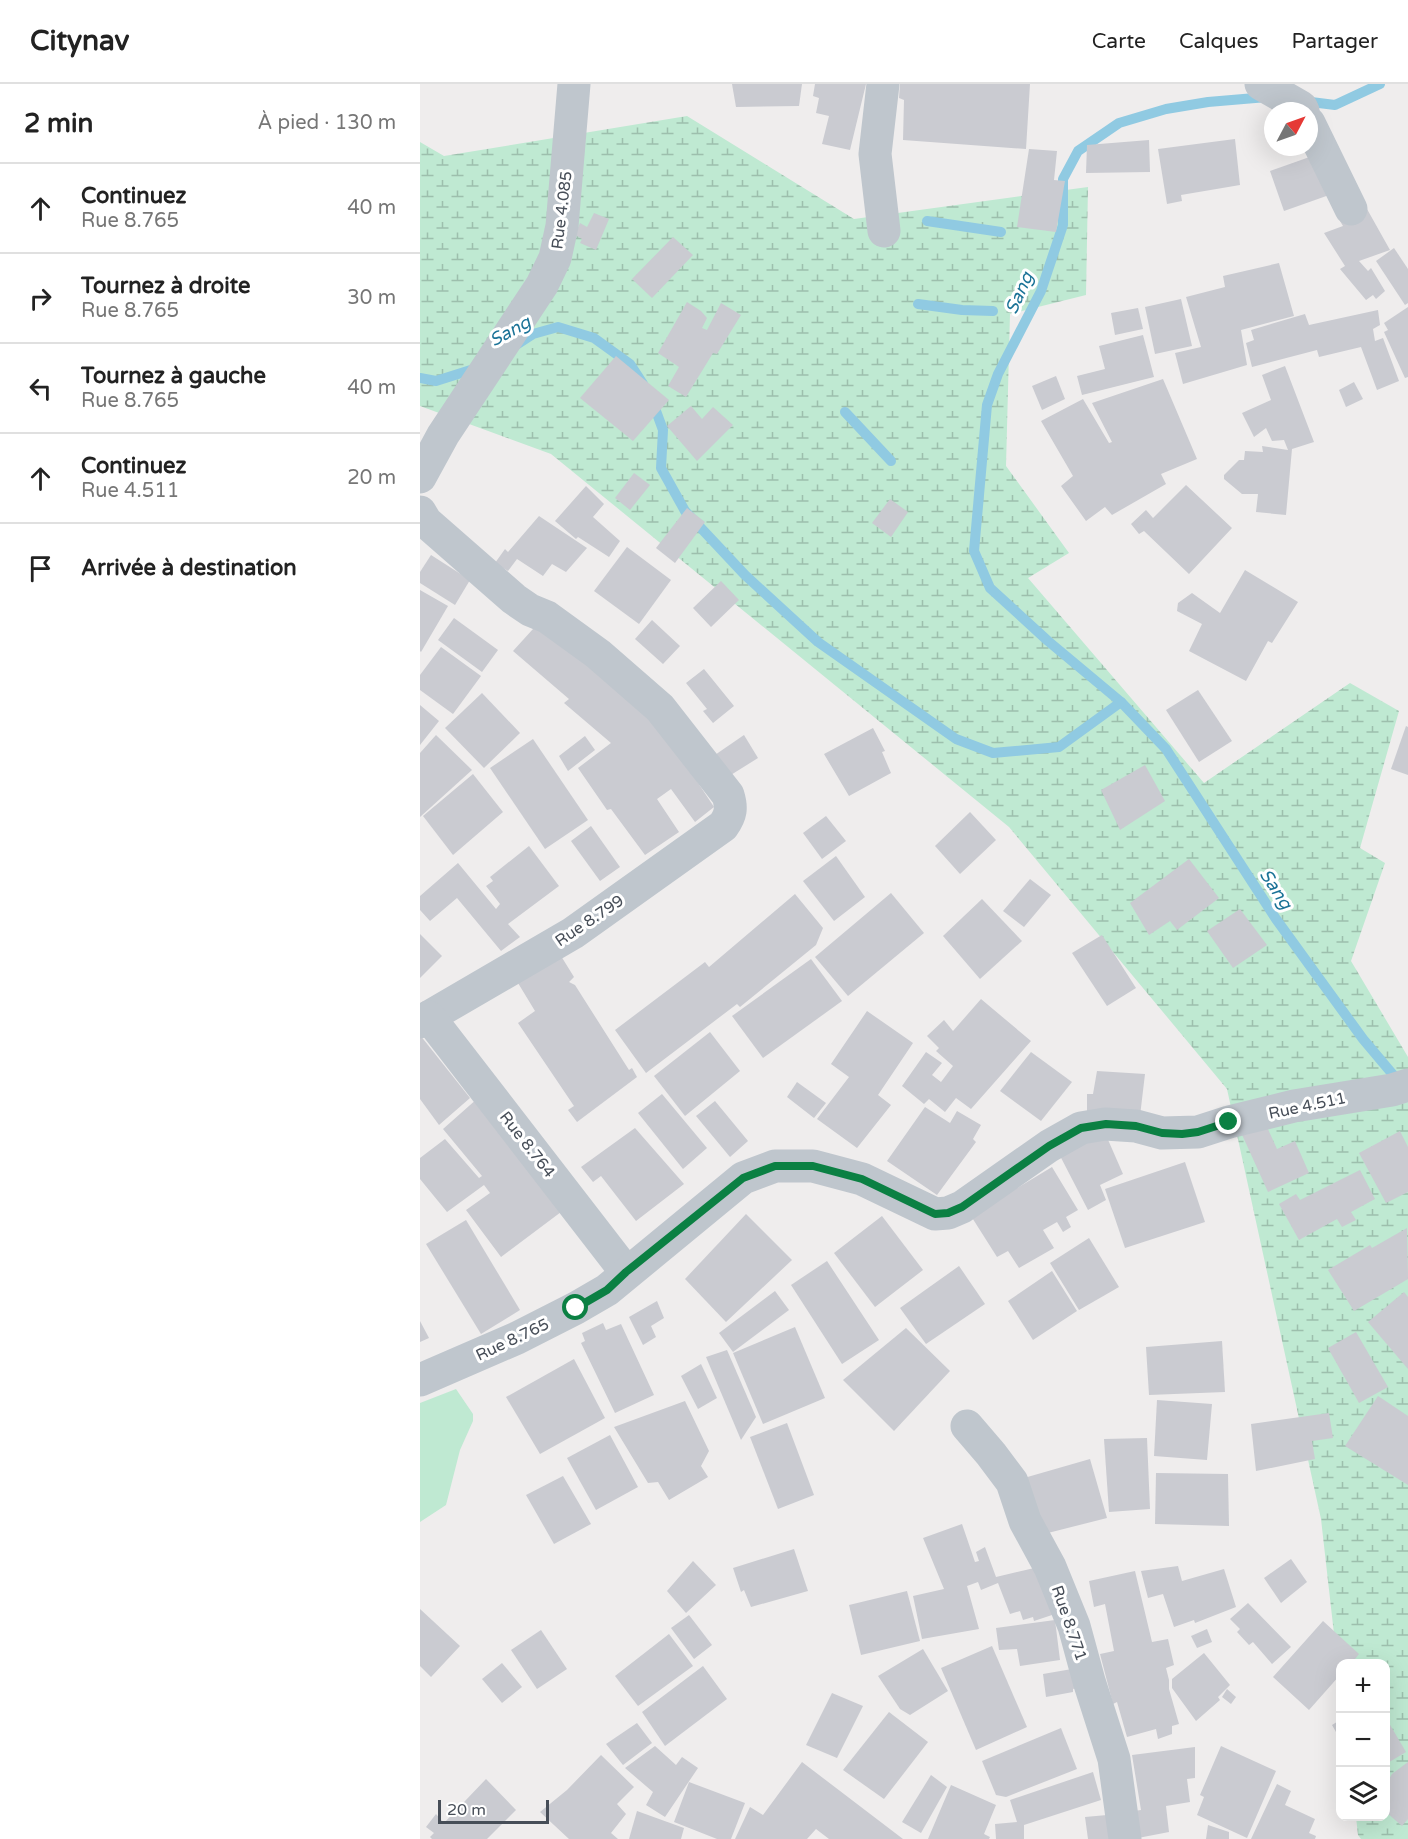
<!DOCTYPE html>
<html lang="fr">
<meta charset="utf-8">
<style>
body{margin:0;font-family:"Varela Round",sans-serif;background:#f6f6f6;color:#222}
.controls{position:absolute;right:18px;bottom:18px;display:grid;overflow:hidden;border-radius:12px;box-shadow:0 6px 24px #0002}
.controls button{width:54px;height:54px;display:grid;place-items:center;padding:0;border:0;border-bottom:2px solid #e0e0e0;background:#fff;color:#222;font:30px sans-serif}
.compass{position:absolute;left:844px;top:18px;width:54px;height:54px;border-radius:50%;background:#fff;box-shadow:0 6px 24px #0002;rotate:49deg}
.scale{position:absolute;left:18px;bottom:15px;width:111px;box-sizing:border-box;padding-left:6px;border:3px solid #474e58;border-top:0;font-size:16px;line-height:21px;white-space:nowrap;color:#474e58;-webkit-text-stroke:4px #fff;paint-order:stroke}
.stop{position:absolute;width:18px;height:18px;margin:-14px;border:4px solid #0b8043;border-radius:50%;background:#fff}
.stop.end{background:#0b8043;border-color:#fff;box-shadow:0 2px 6px #0008}
.list{margin:0;padding:0;list-style:none}
h2{display:flex;justify-content:space-between;align-items:center;height:78px;margin:0;padding:0 24px;font-size:26px}
h2 small{font-size:20px;font-weight:400;color:#767676}
.list li{display:grid;grid-template-columns:39px 1fr auto;gap:18px;align-items:center;box-sizing:border-box;height:90px;padding:0 24px;border-top:2px solid #e0e0e0}
.list b{display:block;font-size:22px;white-space:nowrap}
.list p{margin:0;font-size:20px;white-space:nowrap;color:#767676}
.list em{font-size:20px;font-style:normal;color:#767676}
.icon{flex:none;width:33px;height:33px;fill:none;stroke:currentColor;stroke-width:2;stroke-linecap:round;stroke-linejoin:round}
.map{position:relative;flex:none;width:988px;height:1755px;overflow:hidden}
header{display:flex;align-items:center;gap:36px;box-sizing:border-box;height:84px;padding:0 30px;background:#fff;border-bottom:2px solid #e0e0e0}
header strong{font-size:28px}
nav{display:flex;gap:33px;margin-inline-start:auto;font-size:21px}
main{display:flex}
aside{flex:1;background:#fff}
.map>svg:first-child{display:block}
.green{fill:#bfe9d2}
.wetland{fill:url(#wetland-marsh)}
.lines{fill:none;stroke-linecap:round;stroke-linejoin:round}
.stream{stroke:#90cae2;stroke-width:10}
.building{fill:#cacbd1}
.minor{stroke:#bfc6cd;stroke-width:33}
.route{stroke:#0b8043;stroke-width:8}
.labels{text-anchor:middle;stroke-width:6;stroke-linejoin:round;paint-order:stroke}
.street-label{font-size:16px;fill:#474e58;stroke:#fff}
.water-label{font-size:18px;font-style:italic;fill:#1b7397;stroke:#fff}
</style>
<header>
<strong>Citynav</strong>
<nav><a>Carte</a><a>Calques</a><a>Partager</a></nav>
</header>
<main>
<aside>
<h2>2 min<small>À pied · 130 m</small></h2>
<ul class="list">
<li><svg class="icon" aria-label="ahead" viewBox="0 0 24 24"><path d="M12 20V5M6 11l6-6 6 6"/></svg><div><b>Continuez</b><p>Rue 8.765</p></div><em>40 m</em></li>
<li><svg class="icon" aria-label="right" viewBox="0 0 24 24"><path d="M7 20v-9h11M14 6l5 5-5 5"/></svg><div><b>Tournez à droite</b><p>Rue 8.765</p></div><em>30 m</em></li>
<li><svg class="icon" aria-label="left" viewBox="0 0 24 24"><path d="M17 20v-9H6M10 6l-5 5 5 5"/></svg><div><b>Tournez à gauche</b><p>Rue 8.765</p></div><em>40 m</em></li>
<li><svg class="icon" aria-label="ahead" viewBox="0 0 24 24"><path d="M12 20V5M6 11l6-6 6 6"/></svg><div><b>Continuez</b><p>Rue 4.511</p></div><em>20 m</em></li>
<li><svg class="icon" aria-label="arrive" viewBox="0 0 24 24"><path d="M6 21V4h12l-3 4 3 4H6"/></svg><div><b>Arrivée à destination</b></div></li>
</ul>
</aside>
<div class="map">
<svg width="988" height="1755" viewBox="0 0 988 1755">
<defs>
<pattern id="wetland-marsh" width="20" height="14" patternUnits="userSpaceOnUse" patternTransform="scale(1.5)"><rect width="20" height="14" fill="#bfe9d2"/><path d="M1 5h8M5 5V1M11 12h8M15 12V8" fill="none" stroke="#9dbfad"/></pattern>
</defs>
<rect width="100%" height="100%" fill="#efeded"/>
<path class="green" d="M36,1305L53,1330V1337L40,1366L26,1421L0,1438V1319Z"/>
<path class="wetland" d="M267,32L434,135L668,103L666,211L590,230L586,382L649,469L608,494L784,699L930,599L979,627L940,764L965,779L931,877L988,973V1755H941L938,1751L936,1733L966,1732V1580H920V1603L901,1435L807,1005L589,743L131,370L0,322V58L24,72Z"/>
<g class="lines">
<g class="stream">
<path d="M847,13L788,18L746,25L699,39L658,67L643,95V141L621,207L578,290L567,321L554,467L570,504L628,557L701,618L746,665L856,835L943,955L980,999"/>
<path d="M883,17L915,21L960,0"/>
<path d="M507,137L581,148"/>
<path d="M498,220L542,226L573,227"/>
<path d="M96,261L113,250L138,243L174,254L210,280L223,300"/>
<path d="M0,294L16,297L57,284"/>
<path d="M232,316L243,346L241,384L265,427L325,491L398,558L536,655L573,669L639,663L701,618"/>
<path d="M425,328L471,377"/>
</g>
</g>
<g class="building">
<path d="M312,0H382L379,22L316,23Z"/>
<path d="M395,0H446L430,66L402,60L409,32L396,29L399,14L393,12Z"/>
<path d="M480,0H610L606,65L483,56L484,16L479,14Z"/>
<path d="M815,55L820,101L761,111L762,117L747,120L738,65Z"/>
<path d="M729,56L730,88L666,89L667,61Z"/>
<path d="M609,65L637,67L634,96L645,97L636,148L597,143Z"/>
<path d="M898,70L912,110L864,127L850,87Z"/>
<path d="M947,125L970,166L939,177L948,187L951,184L965,207L956,215L953,211L946,216L920,185L925,182L904,149L923,142L920,137Z"/>
<path d="M174,129L189,135L176,166L160,159L162,155L155,151L160,139L167,143Z"/>
<path d="M253,153L273,171L232,214L212,195Z"/>
<path d="M974,164L988,185V219L985,221L956,177Z"/>
<path d="M859,179L874,232L821,246L827,281L763,300L755,269L781,263L766,213L805,203L803,192Z"/>
<path d="M761,215L772,262L735,270L725,223Z"/>
<path d="M267,218L281,227L287,234L282,244L287,246L301,219L321,231L297,270L293,269L266,313L248,302L259,283L238,269Z"/>
<path d="M988,223V293L985,294L964,248L968,246L964,239Z"/>
<path d="M718,224L723,245L695,251L691,229Z"/>
<path d="M958,226L960,241L953,245L955,257L963,254L979,297L957,306L941,263L899,273L897,266L832,283L826,259L834,256L831,246L885,230L889,241Z"/>
<path d="M723,251L734,293L662,311L657,292L685,285L679,262Z"/>
<path d="M196,272L249,316L213,357L160,314Z"/>
<path d="M865,282L894,358L872,365L866,431L836,428L838,410H822L804,395V391L819,376H824L825,367L843,368L842,362L868,366L864,356L852,357L846,344L834,353L822,329L851,316L842,291Z"/>
<path d="M636,292L645,315L622,326L612,302Z"/>
<path d="M743,295L777,375L741,390L746,400L692,431L685,423L666,437L641,402L653,392L621,337L663,315L689,359L692,358L672,319Z"/>
<path d="M934,298L943,315L926,323L919,306Z"/>
<path d="M271,322L282,335L293,323L313,341L277,377L247,342Z"/>
<path d="M214,389L230,401L210,426L195,414Z"/>
<path d="M766,401L812,444L769,490L724,447L719,450L711,440L726,426L733,434Z"/>
<path d="M166,402L184,420L173,433L200,457L189,473L158,453L156,455L135,437Z"/>
<path d="M470,415L488,428L471,453L452,439Z"/>
<path d="M267,424L285,438L255,479L236,464Z"/>
<path d="M119,432L167,464L146,488L132,480L123,492L97,475L88,487L75,479L85,465L88,468Z"/>
<path d="M207,463L251,496L219,540L174,507Z"/>
<path d="M11,471L50,496L35,521L0,499V488Z"/>
<path d="M825,486L878,518L852,559L848,557L826,597L769,567L782,540L757,527L758,519L772,509L800,529Z"/>
<path d="M301,497L319,516L291,543L273,524Z"/>
<path d="M0,506L28,522L1,568L0,567Z"/>
<path d="M34,534L78,566L62,588L18,556Z"/>
<path d="M123,534L229,625L294,723L275,738L251,705L237,715L259,748L225,771L191,725L187,726L158,684L191,659L144,619L149,615L93,567Z"/>
<path d="M232,536L260,562L243,580L215,555Z"/>
<path d="M21,563L61,592L33,630L0,606V591Z"/>
<path d="M284,585L314,622L293,639L283,627L287,625L266,599Z"/>
<path d="M778,606L812,657L779,678L746,626Z"/>
<path d="M62,609L100,649L64,684L25,644Z"/>
<path d="M0,621L19,637L0,661Z"/>
<path d="M986,642L988,643V691L971,685Z"/>
<path d="M453,644L465,667L462,668L471,689L429,712L404,670Z"/>
<path d="M16,651L52,686L0,733V669Z"/>
<path d="M324,651L338,674L306,694L292,673Z"/>
<path d="M165,652L175,666L148,687L139,672Z"/>
<path d="M113,655L168,736L125,765L70,684Z"/>
<path d="M725,681L745,717L700,746L681,706Z"/>
<path d="M53,690L83,728L33,771L3,732Z"/>
<path d="M550,728L576,756L540,790L515,762Z"/>
<path d="M406,732L426,757L402,775L383,749Z"/>
<path d="M171,742L200,783L180,797L151,757Z"/>
<path d="M109,762L139,802L88,840L100,853L81,867L37,814L10,837L0,826V812L38,779L76,825L80,820L66,802L73,797L70,793Z"/>
<path d="M416,772L445,813L414,837L383,797Z"/>
<path d="M769,775L799,814L757,846L750,837L729,851L710,819Z"/>
<path d="M610,795L631,811L604,843L583,827Z"/>
<path d="M471,809L504,849L428,912L395,873Z"/>
<path d="M375,810L403,844L396,861L320,923L317,920L226,989L195,946L285,878L289,883Z"/>
<path d="M562,815L602,857L560,895L523,852Z"/>
<path d="M820,825L847,861L813,884L787,847Z"/>
<path d="M0,850L22,872L0,894Z"/>
<path d="M682,851L716,904L687,922L652,869Z"/>
<path d="M141,872L154,893L149,898L155,901L209,986L212,984L217,993L157,1038L148,1026L154,1022L98,939L115,927L98,899Z"/>
<path d="M391,875L422,917L343,974L312,932Z"/>
<path d="M561,915L611,957L551,1025L536,1014L525,1028L509,1015L504,1020L482,1002L506,968L522,979L512,991L521,998L533,982L516,967L519,964L507,952L524,936L533,947Z"/>
<path d="M447,927L493,959L458,1011L471,1021L437,1064L397,1035L429,993L411,980Z"/>
<path d="M290,948L320,987L265,1032L234,992Z"/>
<path d="M0,951L50,1014L19,1041L0,1015Z"/>
<path d="M611,968L652,998L621,1037L580,1007Z"/>
<path d="M677,987L725,990L720,1032L667,1027V1010H673Z"/>
<path d="M377,998L406,1019L394,1034L367,1013Z"/>
<path d="M242,1010L287,1064L263,1085L218,1029Z"/>
<path d="M58,1014L141,1128L81,1173L46,1126L70,1109L64,1101L27,1128L0,1095V1074L25,1055L59,1094L62,1092L23,1045Z"/>
<path d="M295,1017L328,1057L310,1073L276,1032Z"/>
<path d="M505,1023L530,1039L537,1027L561,1041L553,1055L556,1058L517,1111L467,1077Z"/>
<path d="M843,1034L857,1065L875,1057L889,1089L848,1108L819,1044Z"/>
<path d="M682,1042L703,1090L680,1101L686,1116L668,1126L636,1064Z"/>
<path d="M215,1044L264,1100L216,1137L181,1092L173,1098L161,1083Z"/>
<path d="M980,1047L988,1063V1108L966,1119L939,1069Z"/>
<path d="M765,1078L785,1138L705,1164L685,1105Z"/>
<path d="M632,1083L658,1126L646,1133L651,1143L643,1148L637,1138L623,1146L634,1164L599,1184L588,1167L577,1173L551,1132Z"/>
<path d="M940,1086L955,1115L931,1128L936,1136L922,1143L917,1135L879,1156L859,1120L876,1110L880,1116Z"/>
<path d="M326,1130L372,1176L306,1238L265,1195Z"/>
<path d="M462,1132L503,1186L455,1223L414,1169Z"/>
<path d="M46,1136L100,1226L61,1250L6,1160Z"/>
<path d="M987,1144L988,1195L934,1227L908,1186L950,1161L952,1164Z"/>
<path d="M669,1154L699,1203L659,1226L630,1179Z"/>
<path d="M407,1177L459,1256L422,1280L371,1201Z"/>
<path d="M539,1182L565,1220L506,1260L480,1224Z"/>
<path d="M632,1187L657,1227L613,1256L588,1217Z"/>
<path d="M355,1207L369,1226L313,1268L299,1249Z"/>
<path d="M984,1208L988,1213V1285L948,1238Z"/>
<path d="M237,1217L244,1234L231,1242L236,1253L223,1261L209,1233Z"/>
<path d="M0,1237L9,1254L0,1258Z"/>
<path d="M183,1239L186,1246L201,1240L234,1311L195,1329L161,1259L165,1257L162,1249Z"/>
<path d="M375,1243L405,1314L343,1340L313,1269Z"/>
<path d="M486,1244L530,1287L474,1347L423,1296Z"/>
<path d="M936,1248L968,1303L939,1319L908,1264Z"/>
<path d="M802,1257L805,1308L729,1311L726,1263Z"/>
<path d="M307,1266L336,1333L321,1356L286,1273Z"/>
<path d="M154,1275L185,1334L120,1370L86,1313Z"/>
<path d="M281,1280L297,1314L278,1325L261,1292Z"/>
<path d="M958,1312L988,1332V1401L925,1362Z"/>
<path d="M737,1316L792,1320L787,1376L734,1372Z"/>
<path d="M265,1317L289,1367L281,1382L288,1393L249,1416L238,1398L228,1399L194,1343Z"/>
<path d="M909,1329L913,1354L892,1357L895,1375L836,1387L831,1340Z"/>
<path d="M367,1339L394,1411L358,1425L330,1353Z"/>
<path d="M190,1351L218,1403L176,1426L147,1374Z"/>
<path d="M727,1354L730,1425L689,1428L684,1355Z"/>
<path d="M670,1375L687,1434L620,1451L604,1394Z"/>
<path d="M736,1389L808,1390L809,1442L735,1440Z"/>
<path d="M143,1392L171,1440L134,1460L106,1411Z"/>
<path d="M542,1440L555,1478L559,1477L556,1468L565,1463L576,1493L623,1482L635,1530L614,1537L613,1533L603,1536L600,1527L590,1530L578,1499L561,1506L558,1498L547,1502L559,1545L502,1555L493,1512L524,1505L503,1454Z"/>
<path d="M374,1465L388,1507L331,1523L324,1506L321,1508L313,1484Z"/>
<path d="M871,1475L887,1498L861,1519L844,1494Z"/>
<path d="M273,1477L296,1501L266,1529L247,1507Z"/>
<path d="M758,1482L762,1497L804,1485L816,1523L775,1539L774,1536L754,1543L743,1510L728,1514L721,1487Z"/>
<path d="M715,1487L732,1558L748,1555L754,1581L746,1584L749,1596V1605L759,1640L752,1642V1650L738,1655L736,1645L707,1653L697,1618L693,1620L680,1570L694,1567L685,1520L674,1523L669,1497Z"/>
<path d="M487,1507L500,1557L441,1571L429,1521Z"/>
<path d="M828,1519L871,1563L852,1580L833,1558L829,1561L817,1548L820,1545L810,1535Z"/>
<path d="M0,1525L40,1562L11,1593L0,1582Z"/>
<path d="M269,1531L292,1561L274,1575L251,1544Z"/>
<path d="M635,1536L640,1576L600,1582L597,1565L579,1566L576,1544Z"/>
<path d="M903,1537L939,1570L931,1580H920V1591L889,1626L853,1593Z"/>
<path d="M787,1545L792,1558L777,1564L771,1552Z"/>
<path d="M121,1546L147,1585L117,1605L91,1566Z"/>
<path d="M249,1550L273,1582L218,1622L195,1592Z"/>
<path d="M572,1562L607,1643L556,1666L521,1584Z"/>
<path d="M503,1565L528,1607L490,1631L480,1625L458,1592Z"/>
<path d="M784,1569L810,1601L798,1613L800,1616L776,1637L752,1604V1595Z"/>
<path d="M82,1579L102,1603L82,1619L62,1595Z"/>
<path d="M283,1582L307,1615L245,1662L222,1628Z"/>
<path d="M652,1585L656,1604L653,1605V1608L626,1613L623,1590Z"/>
<path d="M807,1605L816,1613L811,1620L802,1613Z"/>
<path d="M412,1609L443,1622L417,1674L386,1661Z"/>
<path d="M469,1628L508,1658L464,1715L423,1686Z"/>
<path d="M966,1634L986,1668L966,1680Z"/>
<path d="M920,1636V1655L912,1641Z"/>
<path d="M217,1639L232,1659L203,1681L186,1660Z"/>
<path d="M641,1644L657,1685L586,1713L576,1711L562,1677Z"/>
<path d="M235,1662L256,1681L262,1673L278,1684L245,1733L226,1721L233,1708L205,1684Z"/>
<path d="M801,1662L856,1687L827,1754L777,1731L784,1713L780,1711Z"/>
<path d="M775,1663V1694L767,1695L770,1718L746,1722L749,1748L718,1754L714,1727L721,1726L712,1671Z"/>
<path d="M181,1671L214,1703L197,1720L206,1730L191,1749L198,1755H149L120,1728L147,1706Z"/>
<path d="M382,1678L483,1755H409L396,1745L387,1755H315L330,1723L343,1731Z"/>
<path d="M988,1678V1735L982,1742L966,1728V1700L972,1690Z"/>
<path d="M673,1688L681,1716L604,1741V1755H576L575,1740L597,1738L590,1716Z"/>
<path d="M511,1691L527,1703L501,1749L482,1738Z"/>
<path d="M66,1695L96,1726L67,1755H12L10,1753L14,1749L6,1743L16,1730L24,1739Z"/>
<path d="M269,1698L325,1719L311,1755H297L254,1738Z"/>
<path d="M857,1700L871,1707L865,1721L895,1735L889,1749L896,1752L895,1755H831Z"/>
<path d="M531,1701L576,1721L564,1750L570,1753L569,1755H508Z"/>
<path d="M217,1727L264,1744L261,1755H209Z"/>
<path d="M687,1731L689,1755H668L665,1733Z"/>
<path d="M788,1741L809,1748V1755H786Z"/>
</g>
<g class="lines">
<g class="minor">
<path d="M463,0L455,70L464,147"/>
<path d="M841,0L881,23L883,27"/>
<path d="M889,39L931,125"/>
<path d="M0,393L23,351L122,201L135,174L142,142L154,0"/>
<path d="M0,428L6,438L94,515L110,526L127,533L178,570L240,624L308,711C312,724 311,731 303,742L153,849L0,938"/>
<path d="M9,933L206,1188"/>
<path d="M0,1296L97,1254L156,1224L187,1206L323,1094L355,1082H393L442,1095L515,1130L528,1129L542,1123L629,1062L661,1044L685,1040L716,1042L742,1049L778,1048L809,1038L874,1022L972,1006L988,1001"/>
<path d="M547,1342L571,1370L592,1398L605,1437L630,1483L654,1542L669,1597L694,1675L705,1755"/>
</g>
</g>
<g class="lines">
<path class="route" d="M156,1224L187,1206L206,1188L323,1094L355,1082H393L442,1095L515,1130L528,1129L542,1123L629,1062L661,1044L686,1040L716,1042L742,1049L762,1050L778,1048L809,1038"/>
</g>
<g class="labels">
<g class="street-label">
<text transform="translate(141 126) rotate(-83)" y="6">Rue 4.085</text>
<text transform="translate(169 836) rotate(-34)" y="6">Rue 8.799</text>
<text transform="translate(887 1021) rotate(-12)" y="6">Rue 4.511</text>
<text transform="translate(108 1060) rotate(52)" y="6">Rue 8.764</text>
<text transform="translate(92 1255) rotate(-25)" y="6">Rue 8.765</text>
<text transform="translate(650 1539) rotate(71)" y="6">Rue 8.771</text>
</g>
<g class="water-label">
<text transform="translate(599 209) rotate(-66)" y="6">Sang</text>
<text transform="translate(90 247) rotate(-29)" y="6">Sang</text>
<text transform="translate(856 805) rotate(57)" y="6">Sang</text>
</g>
</g>
</svg>
<div class="controls">
<button>+</button>
<button>−</button>
<button><svg class="icon" aria-label="layers" viewBox="0 0 24 24"><path d="M12 4l9 5-9 5-9-5zM3 14l9 5 9-5"/></svg></button>
</div>
<svg class="compass" viewBox="-18 -18 36 36"><path d="M0-13l5 13h-10z" fill="#e53935"/><path d="M0 13l5-13h-10z" fill="#767676"/></svg>
<div class="scale">20 m</div>
<div class="stop" style="left:156px;top:1224px"></div>
<div class="stop end" style="left:809px;top:1038px"></div>
</div>
</main>
